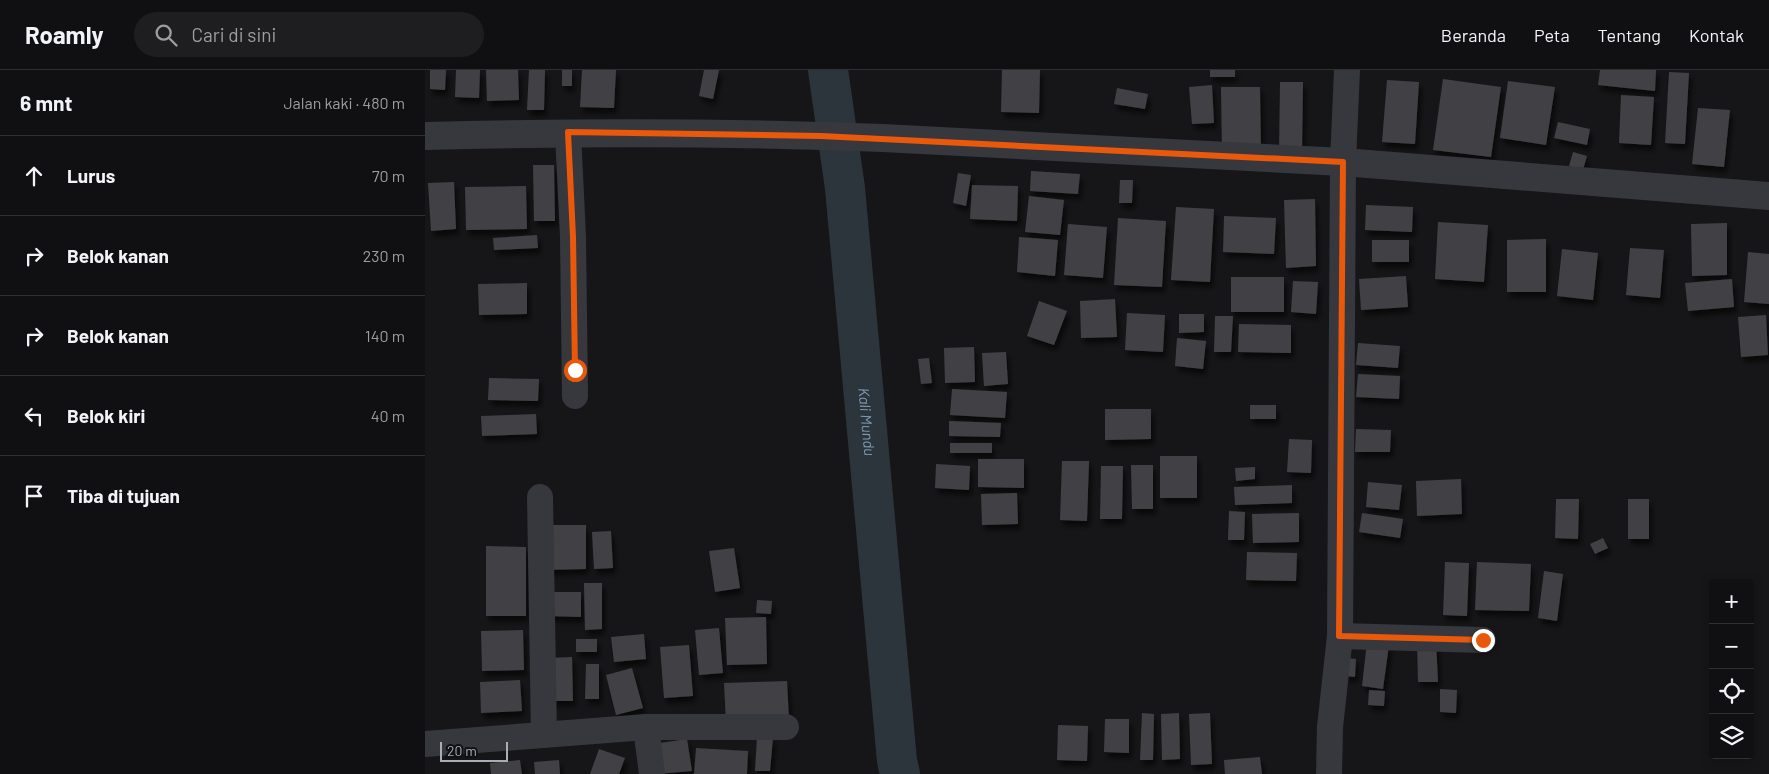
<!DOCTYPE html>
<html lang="id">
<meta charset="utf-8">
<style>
body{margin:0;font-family:Barlow,sans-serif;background:#1e1e20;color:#f1f3f6}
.controls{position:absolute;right:15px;bottom:15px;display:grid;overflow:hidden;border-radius:5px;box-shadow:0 2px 12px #0003}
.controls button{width:45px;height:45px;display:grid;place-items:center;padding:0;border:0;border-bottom:1px solid #303032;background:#101012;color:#f1f3f6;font:25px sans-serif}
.scale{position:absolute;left:15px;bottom:12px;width:68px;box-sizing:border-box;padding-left:5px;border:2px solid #a8adb8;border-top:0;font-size:14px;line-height:18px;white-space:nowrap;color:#a8adb8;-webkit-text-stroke:4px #111113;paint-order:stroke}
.stop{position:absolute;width:15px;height:15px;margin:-11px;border:4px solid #ea580c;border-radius:50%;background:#fff}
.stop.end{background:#ea580c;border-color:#fff;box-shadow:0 1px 5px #0008}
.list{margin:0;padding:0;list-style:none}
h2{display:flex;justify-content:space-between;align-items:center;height:65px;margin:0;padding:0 20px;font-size:21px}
h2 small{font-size:16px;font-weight:400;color:#9c9d9f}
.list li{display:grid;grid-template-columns:32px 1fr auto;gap:15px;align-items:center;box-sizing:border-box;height:80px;padding:0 20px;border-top:1px solid #303032}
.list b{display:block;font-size:19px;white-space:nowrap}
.list em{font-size:16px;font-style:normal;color:#9c9d9f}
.icon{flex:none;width:28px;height:28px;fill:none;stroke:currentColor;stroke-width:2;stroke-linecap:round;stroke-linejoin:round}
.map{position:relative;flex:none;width:1344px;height:704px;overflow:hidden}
header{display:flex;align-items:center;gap:30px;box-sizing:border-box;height:70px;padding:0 25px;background:#101012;border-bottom:1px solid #303032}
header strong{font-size:24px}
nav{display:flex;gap:28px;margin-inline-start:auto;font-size:18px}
.search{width:350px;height:45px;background:#1e1e20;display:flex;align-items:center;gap:12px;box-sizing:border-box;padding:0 18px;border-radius:28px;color:#9c9d9f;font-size:19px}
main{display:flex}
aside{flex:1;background:#101012}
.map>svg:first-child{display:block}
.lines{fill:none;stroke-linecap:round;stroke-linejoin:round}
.river{stroke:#2c353c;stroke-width:40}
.building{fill:#404145;filter:url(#shadow)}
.minor{stroke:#37383d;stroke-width:26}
.tertiary{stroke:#37383d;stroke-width:28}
.route{stroke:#ea580c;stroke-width:6}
.labels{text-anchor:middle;stroke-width:5;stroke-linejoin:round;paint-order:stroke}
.water-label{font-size:15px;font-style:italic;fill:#7f9bb3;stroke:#111113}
</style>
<header>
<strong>Roamly</strong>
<div class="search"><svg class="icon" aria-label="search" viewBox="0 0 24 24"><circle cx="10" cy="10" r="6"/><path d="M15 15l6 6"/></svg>Cari di sini</div>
<nav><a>Beranda</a><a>Peta</a><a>Tentang</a><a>Kontak</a></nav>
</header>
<main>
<aside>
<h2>6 mnt<small>Jalan kaki · 480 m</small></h2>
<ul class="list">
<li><svg class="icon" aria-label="ahead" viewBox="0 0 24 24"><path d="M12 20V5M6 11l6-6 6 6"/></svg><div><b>Lurus</b></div><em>70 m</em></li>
<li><svg class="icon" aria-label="right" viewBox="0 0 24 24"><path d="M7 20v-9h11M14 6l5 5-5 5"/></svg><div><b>Belok kanan</b></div><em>230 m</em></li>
<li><svg class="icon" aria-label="right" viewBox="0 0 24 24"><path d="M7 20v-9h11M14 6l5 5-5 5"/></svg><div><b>Belok kanan</b></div><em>140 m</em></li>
<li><svg class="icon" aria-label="left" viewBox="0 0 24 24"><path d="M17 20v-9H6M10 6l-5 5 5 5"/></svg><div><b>Belok kiri</b></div><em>40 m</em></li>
<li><svg class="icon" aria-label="arrive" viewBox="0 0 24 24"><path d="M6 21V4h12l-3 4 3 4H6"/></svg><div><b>Tiba di tujuan</b></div></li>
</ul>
</aside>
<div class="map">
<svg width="1344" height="704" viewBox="0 0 1344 704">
<defs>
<filter id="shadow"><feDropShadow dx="3" dy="5.5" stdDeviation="2.5" flood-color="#0009"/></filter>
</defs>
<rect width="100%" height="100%" fill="#161618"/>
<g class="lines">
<path class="river" id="s1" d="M403,0L420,118L472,691L475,704"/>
</g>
<g class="building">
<path d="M5,0H21L20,20L5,19Z"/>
<path d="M31,0H55L54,28L30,27Z"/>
<path d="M61,0H93L94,30L62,31Z"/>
<path d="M104,0H120L119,40H102Z"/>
<rect x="137" y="0" width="10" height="16"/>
<path d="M157,0H191L189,38L155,37Z"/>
<path d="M279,0H294L288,29L274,26Z"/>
<path d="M577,0H615L614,43L576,42Z"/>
<rect x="785" y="0" width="25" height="7"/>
<path d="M1175,0H1231L1230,21L1173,15Z"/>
<path d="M1244,2L1264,3L1260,74L1240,73Z"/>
<path d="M1018,9L1076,17L1066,87L1008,80Z"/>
<path d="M962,10L994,12L990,74L957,72Z"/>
<path d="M1083,11L1130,17L1121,75L1075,68Z"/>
<path d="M855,12H878L877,82H854Z"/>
<path d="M787,15L789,53L767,54L764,17Z"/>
<path d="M796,17H835L836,83H797Z"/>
<path d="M692,18L723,24L720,39L689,34Z"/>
<path d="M1196,25L1229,27L1226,75L1194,73Z"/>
<path d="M1273,38L1305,40L1299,97L1267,94Z"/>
<path d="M1133,52L1165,59L1162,75L1129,68Z"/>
<path d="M1148,82L1162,86L1158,100L1144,96Z"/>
<path d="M108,95H129L130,151H109Z"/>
<path d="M606,101L655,104L653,124L605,121Z"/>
<path d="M533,103L546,105L541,136L528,133Z"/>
<path d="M695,110H708L707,133H694Z"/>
<path d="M29,112L31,159L6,161L3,113Z"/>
<path d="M547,115L593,116L592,151L545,149Z"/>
<path d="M101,116L102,159L41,160L40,117Z"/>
<path d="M604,126L639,130L635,165L600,162Z"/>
<path d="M890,129L891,196L861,198L859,130Z"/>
<path d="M941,135L988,137L987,162L940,160Z"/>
<path d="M751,137L789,139L785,212L746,210Z"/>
<path d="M799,146L851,148L849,184L798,182Z"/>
<path d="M693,148L741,151L737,217L689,215Z"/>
<path d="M1013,152L1063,155L1059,212L1010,209Z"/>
<path d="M1302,153V205L1267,206L1266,154Z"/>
<path d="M643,154L682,157L678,208L639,205Z"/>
<path d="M112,165L113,178L69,180L68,168Z"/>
<path d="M594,167L633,170L630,206L592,202Z"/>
<path d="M1121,169V222H1082V170Z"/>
<rect x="947" y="170" width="37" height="22"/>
<path d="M1205,178L1239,180L1235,228L1201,225Z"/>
<path d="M1137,179L1173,183L1168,230L1132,226Z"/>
<path d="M1323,182L1344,184V234L1319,232Z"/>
<path d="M981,206L983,237L936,240L934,209Z"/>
<rect x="806" y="207" width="53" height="35"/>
<path d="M1307,209L1309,237L1263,241L1260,213Z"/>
<path d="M868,211L893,212L891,244L866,242Z"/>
<path d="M102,213V244L54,245L53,214Z"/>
<path d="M690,229L692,267L656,268L655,231Z"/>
<path d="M614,231L642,241L629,275L602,266Z"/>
<path d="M702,243L740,245L738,282L700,280Z"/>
<path d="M754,244H779V262L754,263Z"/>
<path d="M1341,245L1343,285L1316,287L1313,247Z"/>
<path d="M790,246H808L806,282H789Z"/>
<path d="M814,254L866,255V283L813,282Z"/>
<path d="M752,268L781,271L778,299L750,296Z"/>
<path d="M933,273L975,276L973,298L931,295Z"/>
<path d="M549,277L550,312L520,313L519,278Z"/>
<path d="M581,282L583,314L559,316L557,283Z"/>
<path d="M504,288L507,313L496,314L493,289Z"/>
<path d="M933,304L975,306L974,329L931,327Z"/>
<path d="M64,308L114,309L113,331L63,330Z"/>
<path d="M527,319L582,322L580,348L525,345Z"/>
<rect x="825" y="335" width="26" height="14"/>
<path d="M680,339H726V369L680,370Z"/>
<path d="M111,344L112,364L57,366L56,346Z"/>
<path d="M524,351L576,353L575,367L524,366Z"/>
<path d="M931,359L966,360L965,382H930Z"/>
<path d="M864,369L887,370L886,403L862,402Z"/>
<rect x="525" y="373" width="42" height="10"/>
<rect x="735" y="386" width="37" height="42"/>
<path d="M553,389H599V418L553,417Z"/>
<path d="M637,391H664L662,451L635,450Z"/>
<path d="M511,394L545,396L544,420L510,418Z"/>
<path d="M706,395H728V439H707Z"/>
<path d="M676,396H698L697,449H675Z"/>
<path d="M830,397V409L811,411L810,398Z"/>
<path d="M1036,409L1037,444L992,446L991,411Z"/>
<path d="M943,412L977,415L974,440L941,437Z"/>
<path d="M867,415V433L810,435L809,417Z"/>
<path d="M592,423L593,454L557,455L556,424Z"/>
<path d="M1131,429H1154L1153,469L1130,468Z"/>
<rect x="1203" y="429" width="21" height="40"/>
<path d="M804,441L820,442L819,470H803Z"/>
<path d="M874,443V472L828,473L827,444Z"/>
<path d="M937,443L978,449L975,468L934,462Z"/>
<path d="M118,455H161V499L119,500Z"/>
<path d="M186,461L188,498L169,499L167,462Z"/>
<path d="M1178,468L1183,478L1170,484L1165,474Z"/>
<path d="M61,476L101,477V546H61Z"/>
<path d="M309,478L315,518L290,522L284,481Z"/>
<path d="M822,482L872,483L871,511L821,510Z"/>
<path d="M1020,492L1044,493L1042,546L1018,545Z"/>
<path d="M1052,492L1106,494L1104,541L1050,540Z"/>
<path d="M1119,501L1138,504L1132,551L1113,548Z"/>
<path d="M159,513H177V559L160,560Z"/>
<path d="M121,522H156V547L121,546Z"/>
<path d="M332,530L347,531L346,544L331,543Z"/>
<path d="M341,547L342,594L302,595L300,548Z"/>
<path d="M294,558L298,603L274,605L270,560Z"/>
<path d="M98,560L99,600L57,601L56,561Z"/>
<path d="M219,564L221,589L189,592L186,567Z"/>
<rect x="151" y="569" width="21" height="13"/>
<path d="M1011,571L1013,612H993L992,572Z"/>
<path d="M942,572L964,575L958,619L937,616Z"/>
<path d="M264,575L268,626L239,628L235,577Z"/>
<path d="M147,587L148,631H123L122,588Z"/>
<path d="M921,588L931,589L930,607L920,606Z"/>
<path d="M161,594H174V629H160Z"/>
<path d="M207,598L218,638L191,645L181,605Z"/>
<path d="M95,610L97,641L56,643L55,612Z"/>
<path d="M362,611L364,649L301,652L299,613Z"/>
<path d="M1015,619L1032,620L1031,643L1015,642Z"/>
<path d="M944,620L960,621L959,636L943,635Z"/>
<path d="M717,643L729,644L728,690H715Z"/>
<path d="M754,643L755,689L737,690L736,644Z"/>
<path d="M785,643L787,694L766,695L764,644Z"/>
<path d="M680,649H704V683L679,682Z"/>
<path d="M633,655L663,656L662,691L632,690Z"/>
<path d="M332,667L348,668L345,701H330Z"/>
<path d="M262,669L267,701L232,704L228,674Z"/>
<path d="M271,678L323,681L322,704H269Z"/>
<path d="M174,679L200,688L194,704H165Z"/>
<path d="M835,687L837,704H800L799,690Z"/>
<path d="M95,690L97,704H66L65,693Z"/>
<path d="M134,690L135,704H110L109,692Z"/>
</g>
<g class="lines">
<g class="minor">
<path d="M143,63L148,167L150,326"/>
<path d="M115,427L119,665"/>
<path d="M915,566L1058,570"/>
<path d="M221,657L227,704"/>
<path d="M0,674L221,657H361"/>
<path d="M904,704L905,657L915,566L918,92L922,0"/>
</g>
<path class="tertiary" d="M0,66C153,62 305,62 458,68L918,92L1344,126"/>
</g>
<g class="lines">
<path class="route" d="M150,300L148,167L143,62L396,66L918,92L914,566L1058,570"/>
</g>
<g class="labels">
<g class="water-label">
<text dy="5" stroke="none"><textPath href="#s1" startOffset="354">Kali Mundu</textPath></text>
</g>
</g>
</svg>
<div class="controls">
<button>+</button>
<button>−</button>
<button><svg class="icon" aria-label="locate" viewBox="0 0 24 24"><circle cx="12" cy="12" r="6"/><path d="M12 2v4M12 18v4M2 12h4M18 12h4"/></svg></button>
<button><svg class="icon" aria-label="layers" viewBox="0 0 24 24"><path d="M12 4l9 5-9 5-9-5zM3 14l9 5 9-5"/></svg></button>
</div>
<div class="scale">20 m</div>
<div class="stop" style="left:150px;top:300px"></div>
<div class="stop end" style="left:1058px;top:570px"></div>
</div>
</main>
